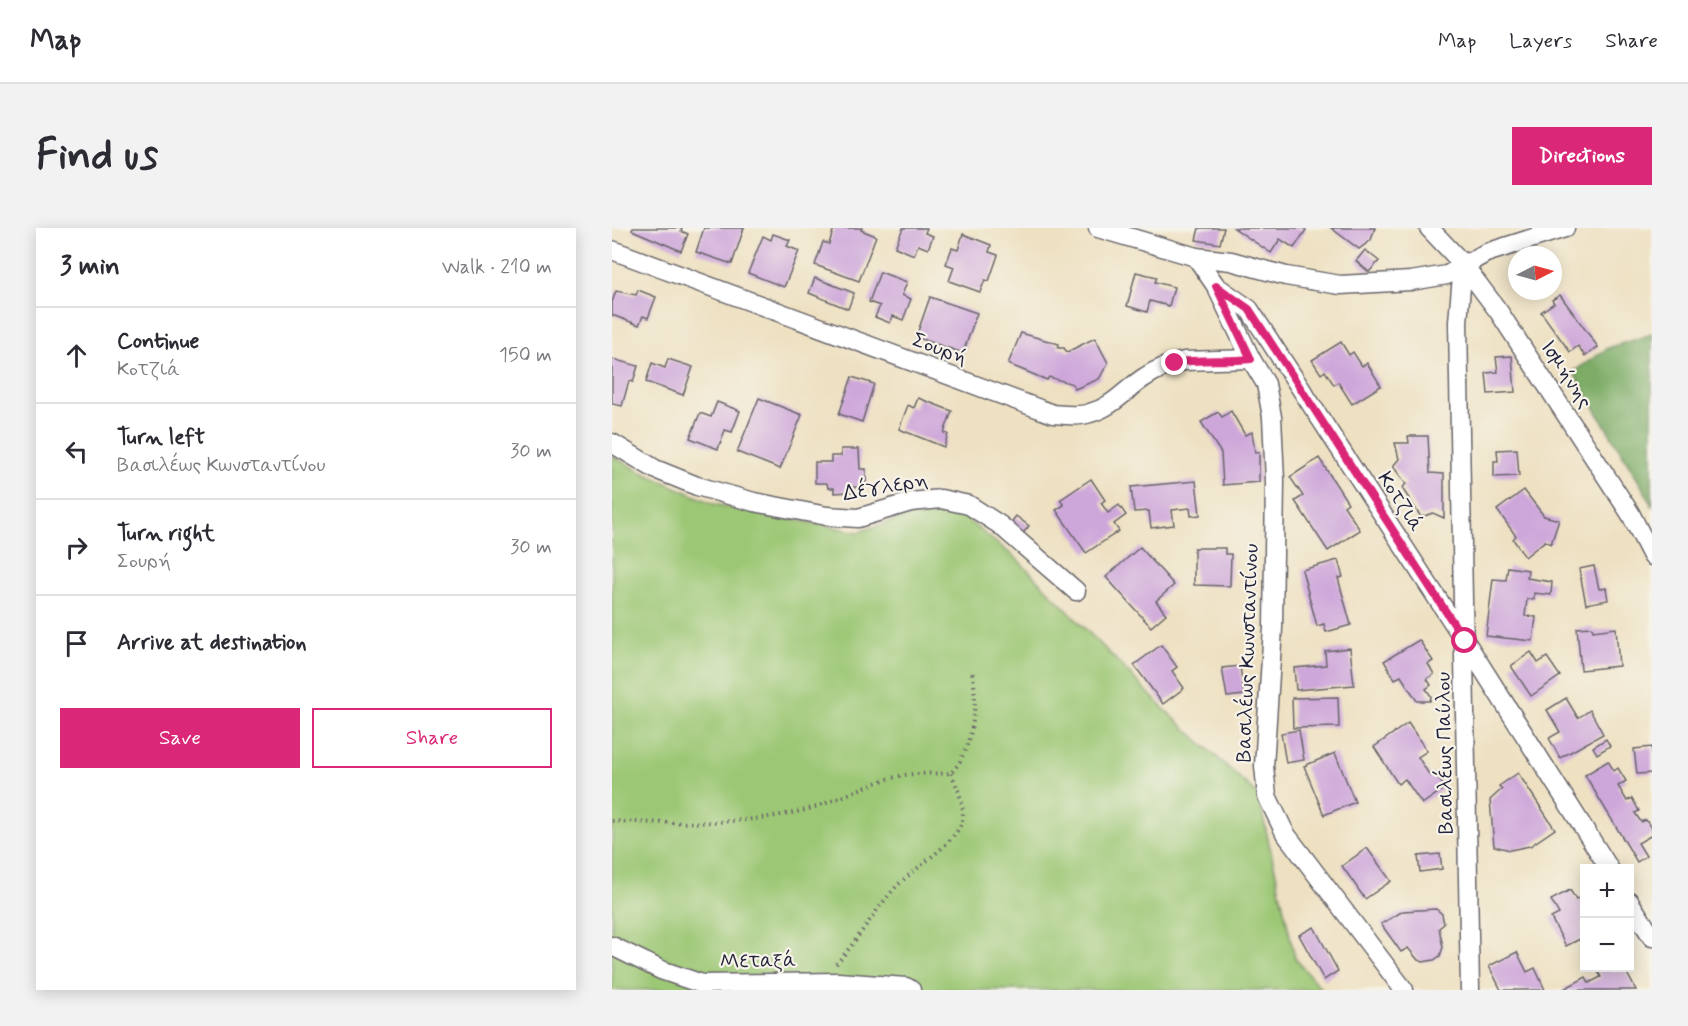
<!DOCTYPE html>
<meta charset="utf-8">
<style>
body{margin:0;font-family:Mynerve,sans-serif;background:#f2f2f3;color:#2b2b33}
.controls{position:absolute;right:18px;bottom:18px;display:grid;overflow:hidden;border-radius:0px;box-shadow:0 3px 15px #0003}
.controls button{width:54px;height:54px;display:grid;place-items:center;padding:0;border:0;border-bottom:2px solid #e1e1e2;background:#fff;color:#2b2b33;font:30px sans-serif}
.compass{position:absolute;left:896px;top:18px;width:54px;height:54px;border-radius:50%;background:#fff;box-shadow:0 3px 15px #0003;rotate:84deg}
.stop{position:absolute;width:18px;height:18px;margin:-14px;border:4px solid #db2777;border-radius:50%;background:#fff}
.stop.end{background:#db2777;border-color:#fff;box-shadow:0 2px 6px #0008}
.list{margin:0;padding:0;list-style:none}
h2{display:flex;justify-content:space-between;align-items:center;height:78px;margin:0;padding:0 24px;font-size:26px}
h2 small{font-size:20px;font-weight:400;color:#7c7c81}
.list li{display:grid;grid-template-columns:39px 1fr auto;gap:18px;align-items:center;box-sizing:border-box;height:96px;padding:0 24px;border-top:2px solid #e1e1e2}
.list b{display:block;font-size:22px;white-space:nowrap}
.list p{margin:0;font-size:20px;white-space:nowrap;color:#7c7c81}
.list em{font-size:20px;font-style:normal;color:#7c7c81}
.actions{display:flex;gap:12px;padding:18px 24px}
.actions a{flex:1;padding:14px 0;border:2px solid #db2777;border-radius:0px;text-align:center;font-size:21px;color:#db2777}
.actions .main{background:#db2777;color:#fff}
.icon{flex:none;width:33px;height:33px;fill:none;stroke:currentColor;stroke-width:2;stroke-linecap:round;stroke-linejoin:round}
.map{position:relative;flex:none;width:1040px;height:762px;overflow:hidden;border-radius:0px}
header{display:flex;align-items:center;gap:36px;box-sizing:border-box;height:84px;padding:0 30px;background:#fff;border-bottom:2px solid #e1e1e2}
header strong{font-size:28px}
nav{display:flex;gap:33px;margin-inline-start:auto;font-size:21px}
.intro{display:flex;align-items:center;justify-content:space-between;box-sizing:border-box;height:144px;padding:0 36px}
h1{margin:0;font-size:42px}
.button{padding:15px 27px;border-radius:0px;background:#db2777;color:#fff;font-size:21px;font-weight:700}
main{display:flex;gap:36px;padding:0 36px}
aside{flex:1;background:#fff;border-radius:0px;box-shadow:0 3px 15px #0003}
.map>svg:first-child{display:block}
.green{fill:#9cc774;stroke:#5f7458;stroke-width:1.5}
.forest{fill:#7dac66;stroke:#506750;stroke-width:1.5}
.building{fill:#cea7da}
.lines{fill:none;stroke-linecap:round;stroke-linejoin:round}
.street-casing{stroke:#69656a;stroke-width:21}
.path{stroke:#69656a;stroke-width:4;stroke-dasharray:1.5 4.5;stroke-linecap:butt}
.street{stroke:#fff;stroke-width:18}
.route{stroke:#db2777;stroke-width:8}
.labels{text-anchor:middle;stroke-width:4.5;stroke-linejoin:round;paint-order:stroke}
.street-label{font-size:21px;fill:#22223b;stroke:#f7f3e8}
</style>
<header>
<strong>Map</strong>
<nav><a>Map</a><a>Layers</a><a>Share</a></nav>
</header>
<div class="intro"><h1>Find us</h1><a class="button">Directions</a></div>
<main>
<aside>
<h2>3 min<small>Walk · 210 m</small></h2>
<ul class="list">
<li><svg class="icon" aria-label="ahead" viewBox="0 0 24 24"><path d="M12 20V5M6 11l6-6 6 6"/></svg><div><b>Continue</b><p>Κοτζιά</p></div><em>150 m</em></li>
<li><svg class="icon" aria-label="left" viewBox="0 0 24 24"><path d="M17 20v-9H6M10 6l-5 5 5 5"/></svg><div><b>Turn left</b><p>Βασιλέως Κωνσταντίνου</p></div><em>30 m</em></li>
<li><svg class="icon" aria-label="right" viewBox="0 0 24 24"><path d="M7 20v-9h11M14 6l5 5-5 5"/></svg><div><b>Turn right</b><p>Σουρή</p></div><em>30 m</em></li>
<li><svg class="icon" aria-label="arrive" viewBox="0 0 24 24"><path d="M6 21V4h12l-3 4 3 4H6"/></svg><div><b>Arrive at destination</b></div></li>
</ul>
<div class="actions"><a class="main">Save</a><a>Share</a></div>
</aside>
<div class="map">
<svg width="1040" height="762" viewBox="0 0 1040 762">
<rect width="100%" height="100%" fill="#f7f3e8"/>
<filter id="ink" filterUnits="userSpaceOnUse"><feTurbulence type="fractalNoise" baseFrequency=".0167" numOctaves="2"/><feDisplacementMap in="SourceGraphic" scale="12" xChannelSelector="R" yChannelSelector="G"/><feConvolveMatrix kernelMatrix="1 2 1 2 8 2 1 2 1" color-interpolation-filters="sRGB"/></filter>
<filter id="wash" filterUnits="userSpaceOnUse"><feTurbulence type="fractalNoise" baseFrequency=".008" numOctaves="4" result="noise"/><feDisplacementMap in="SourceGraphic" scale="24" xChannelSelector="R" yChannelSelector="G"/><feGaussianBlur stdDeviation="1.35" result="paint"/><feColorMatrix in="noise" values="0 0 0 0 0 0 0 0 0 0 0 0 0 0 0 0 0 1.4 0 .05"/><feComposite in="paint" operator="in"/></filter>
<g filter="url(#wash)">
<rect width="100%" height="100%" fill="#eee1c2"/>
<path class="green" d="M0,228L29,244L102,276L246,304L303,286L349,287L405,331L550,479L646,567L683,730L710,762H0Z"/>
<path class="forest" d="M1040,106V279L1035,267L961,144L996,120Z"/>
<g id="blocks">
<g class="building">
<path d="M21,0H70L69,3L76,6L69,23L20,2Z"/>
<path d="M92,0H132L120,36L84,24Z"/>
<path d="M222,0H250L249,2L264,8L247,53L203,37L211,14L217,16Z"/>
<path d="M291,0H315L313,5L321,8L316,21L306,17L302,27L283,19Z"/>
<path d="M587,0H612L608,16L584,12Z"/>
<path d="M622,0H691L694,2L682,20L668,11L659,25Z"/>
<path d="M719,0H763L759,12L747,21Z"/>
<path d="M161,6L178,12L175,18L187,23L172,59L136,45L151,8L159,12Z"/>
<path d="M351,6L379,17L377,24L386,27L377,53L373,52L368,64L337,53L342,39L334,36L340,20L346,22Z"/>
<path d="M753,22L767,33L757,44L744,33Z"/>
<path d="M268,44L295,54L290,67L299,71L291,92L281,88L278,95L263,89L268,78L257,74Z"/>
<path d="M524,44L545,49L543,54L562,59L557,78L538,73L535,84L515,78Z"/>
<path d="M203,50L242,65L236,81L197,65Z"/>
<path d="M26,62L44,69L36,90L31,88L27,97L0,87V74L4,63L24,67Z"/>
<path d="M948,67L986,119L973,128L966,118L958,124L929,84L942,75L940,72Z"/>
<path d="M318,69L365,85L351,125L304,109Z"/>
<path d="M409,105L447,116L446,120H452L455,124L483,110L496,135L487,151L463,161L461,156L437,149L435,152L396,136Z"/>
<path d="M729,114L737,127L741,124L750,138L755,135L769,158L740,176L726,154L722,157L713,143L709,146L700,132Z"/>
<path d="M900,128L903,164L876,166L874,145L886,144L884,129Z"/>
<path d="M0,131L26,138L21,154L17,153L10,178L0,176Z"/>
<path d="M56,131L81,139L71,167L34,154L40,135L53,140Z"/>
<path d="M240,149L262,156L250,194L227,186Z"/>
<path d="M147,170L190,187L168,241L125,224Z"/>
<path d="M306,170L340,183L332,205L336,206L332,219L287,201L296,177L302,180Z"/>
<path d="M105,174L128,183L120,204L113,202L106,221L78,210L88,185L99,189Z"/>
<path d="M619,183L633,207L640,204L643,225L647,224V254L611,257L609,225L589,194L606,184L610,189Z"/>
<path d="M796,208H816L818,245L832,246V290L821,285L809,289L790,260L794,256L781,238L787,231L783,215H797Z"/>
<path d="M229,221H247L248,241H254V259H239V264L222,265V260H216L215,255H203V234H219V228H229Z"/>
<path d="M905,221L907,248L882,249V233H886L885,222Z"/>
<path d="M707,230L736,275L732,278L748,302L716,323L683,273L691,268L678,249Z"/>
<path d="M479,251L493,272L489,275L496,285L507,277L514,287L502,296L507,303L474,325L444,282L452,277L448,272Z"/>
<path d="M584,253L588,287L579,288L578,280L560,282L562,297L539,300L537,283L522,284L519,259Z"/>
<path d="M912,262L932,288L947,292L939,316L933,313L913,329L901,311L904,308L885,282Z"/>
<path d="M404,288L417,298L409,308L397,297Z"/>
<path d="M528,319L562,357L544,373L554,386L539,399L494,349Z"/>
<path d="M582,320H613V326H619L618,358L582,357Z"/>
<path d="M726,332L731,349L726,350L739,397L714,404L712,396L705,398L690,342Z"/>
<path d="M982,338L987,361L994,360L996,372L974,376L967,341Z"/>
<path d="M896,339L916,342L915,350L940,354L939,367L922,365V371H915L913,388L924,389L921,413L874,408L881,351L894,352Z"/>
<path d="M980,399L981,403L1004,400L1007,438L969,442L965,400Z"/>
<path d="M807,412L821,433L816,436L822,446L815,451L819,457L814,461L819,468L818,473H805L789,448L783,451L772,433Z"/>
<path d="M549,417L565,439L560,443L572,460L551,476L522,437Z"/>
<path d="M738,420L742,457L684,462L682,440L714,437L713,423Z"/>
<path d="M919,424L926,435L935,429L948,448L919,468L899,438Z"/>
<path d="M628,438L632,467L615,469L610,440Z"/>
<path d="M726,469L727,499L681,500L680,470Z"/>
<path d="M954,470L966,490L978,482L991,506L948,530L937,510L948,504L935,482Z"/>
<path d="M796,495L815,523L806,529L818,548L823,545L833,560L810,576L793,551L786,556L762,519Z"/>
<path d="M687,502L692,532L674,535L669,505Z"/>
<path d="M994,511L998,518L985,526L981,519Z"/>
<path d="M1040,519V545L1025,546L1022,521Z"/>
<path d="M723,525L743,574L712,587L692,538Z"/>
<path d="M996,533L1002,543L1006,540L1014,553L1006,558L1015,573L1020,570L1027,583L1023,585L1029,594L1034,592L1040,602V607L1026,615L1034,628L1025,634L973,547Z"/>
<path d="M906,545L943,601L918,618L898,622L882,618L878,572L890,561L887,558Z"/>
<path d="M755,620L779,653L753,671L730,638Z"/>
<path d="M828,626L830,641L808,644L806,628Z"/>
<path d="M958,662L964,672L972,667V695L970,696L972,709L954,718L939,690L947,686L939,672Z"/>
<path d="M824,681L830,686L832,696L827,700L831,719L828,728L822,732L811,734L806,732L796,720L789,724L769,696L791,683Z"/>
<path d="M702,699L726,743L712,752L687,707Z"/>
<path d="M905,724L915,744L923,740L933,762H889L877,738Z"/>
<path d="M984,740H1000L1002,743L1012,740L1024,762H950L974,749L977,755L989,749Z"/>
</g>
</g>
</g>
<g filter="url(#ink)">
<use href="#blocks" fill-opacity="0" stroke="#69656a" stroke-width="1.5"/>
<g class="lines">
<g class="street-casing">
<g id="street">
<path d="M486,0L584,29L619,33L674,48L728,57L799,53L835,47L874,25L953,0"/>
<path d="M817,0L851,36L887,84L1018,285L1040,328"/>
<path d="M0,22L441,186C453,187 467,189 478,185C501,179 514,161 533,149C545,141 558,136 572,133L639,131"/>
<path d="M584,29L604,58L637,81L853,413L997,640"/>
<path d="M851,36L846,94L858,762"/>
<path d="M604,58L639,131L654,156L660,189L663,253L661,400L652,538L655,568L673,605L792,762"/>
<path d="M0,215L43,241L85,258L142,274L215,288L246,290L299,274L329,271L357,277L388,297L464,363"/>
<path d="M1017,673L1040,709"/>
<path d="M0,718L49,742L90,756L226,754L294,759L299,762"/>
</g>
</g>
<g class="path">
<path d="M0,593C63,596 131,597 193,582C227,573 258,553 293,547C308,545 324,546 339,545C343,540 348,535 350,529C362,505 366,470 360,444"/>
<path d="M224,736C246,712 262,683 284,659C301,641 338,619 348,598C356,582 345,559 339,545"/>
</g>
<use href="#street" class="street"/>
</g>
</g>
<g class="lines" filter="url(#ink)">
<path class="route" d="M563,135C587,130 614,134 639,131L604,58L637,81L853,413"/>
</g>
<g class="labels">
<g class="street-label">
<text transform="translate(328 120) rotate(20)" y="7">Σουρή</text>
<text transform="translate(955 146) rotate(57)" y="7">Ισμήνης</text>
<text transform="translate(273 258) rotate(-10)" y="7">Δέγλερη</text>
<text transform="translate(789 273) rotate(57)" y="7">Κοτζιά</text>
<text transform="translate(635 425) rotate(-88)" y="7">Βασιλέως Κωνσταντίνου</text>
<text transform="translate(832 525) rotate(-91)" y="7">Βασιλέως Παύλου</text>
<text transform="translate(146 732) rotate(-1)" y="7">Μεταξά</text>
</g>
</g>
</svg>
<div class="controls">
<button>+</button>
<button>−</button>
</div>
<svg class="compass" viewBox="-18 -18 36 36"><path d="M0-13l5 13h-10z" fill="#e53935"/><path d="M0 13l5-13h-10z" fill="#7c7c81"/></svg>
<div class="stop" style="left:853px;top:413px"></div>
<div class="stop end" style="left:563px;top:135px"></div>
</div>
</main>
